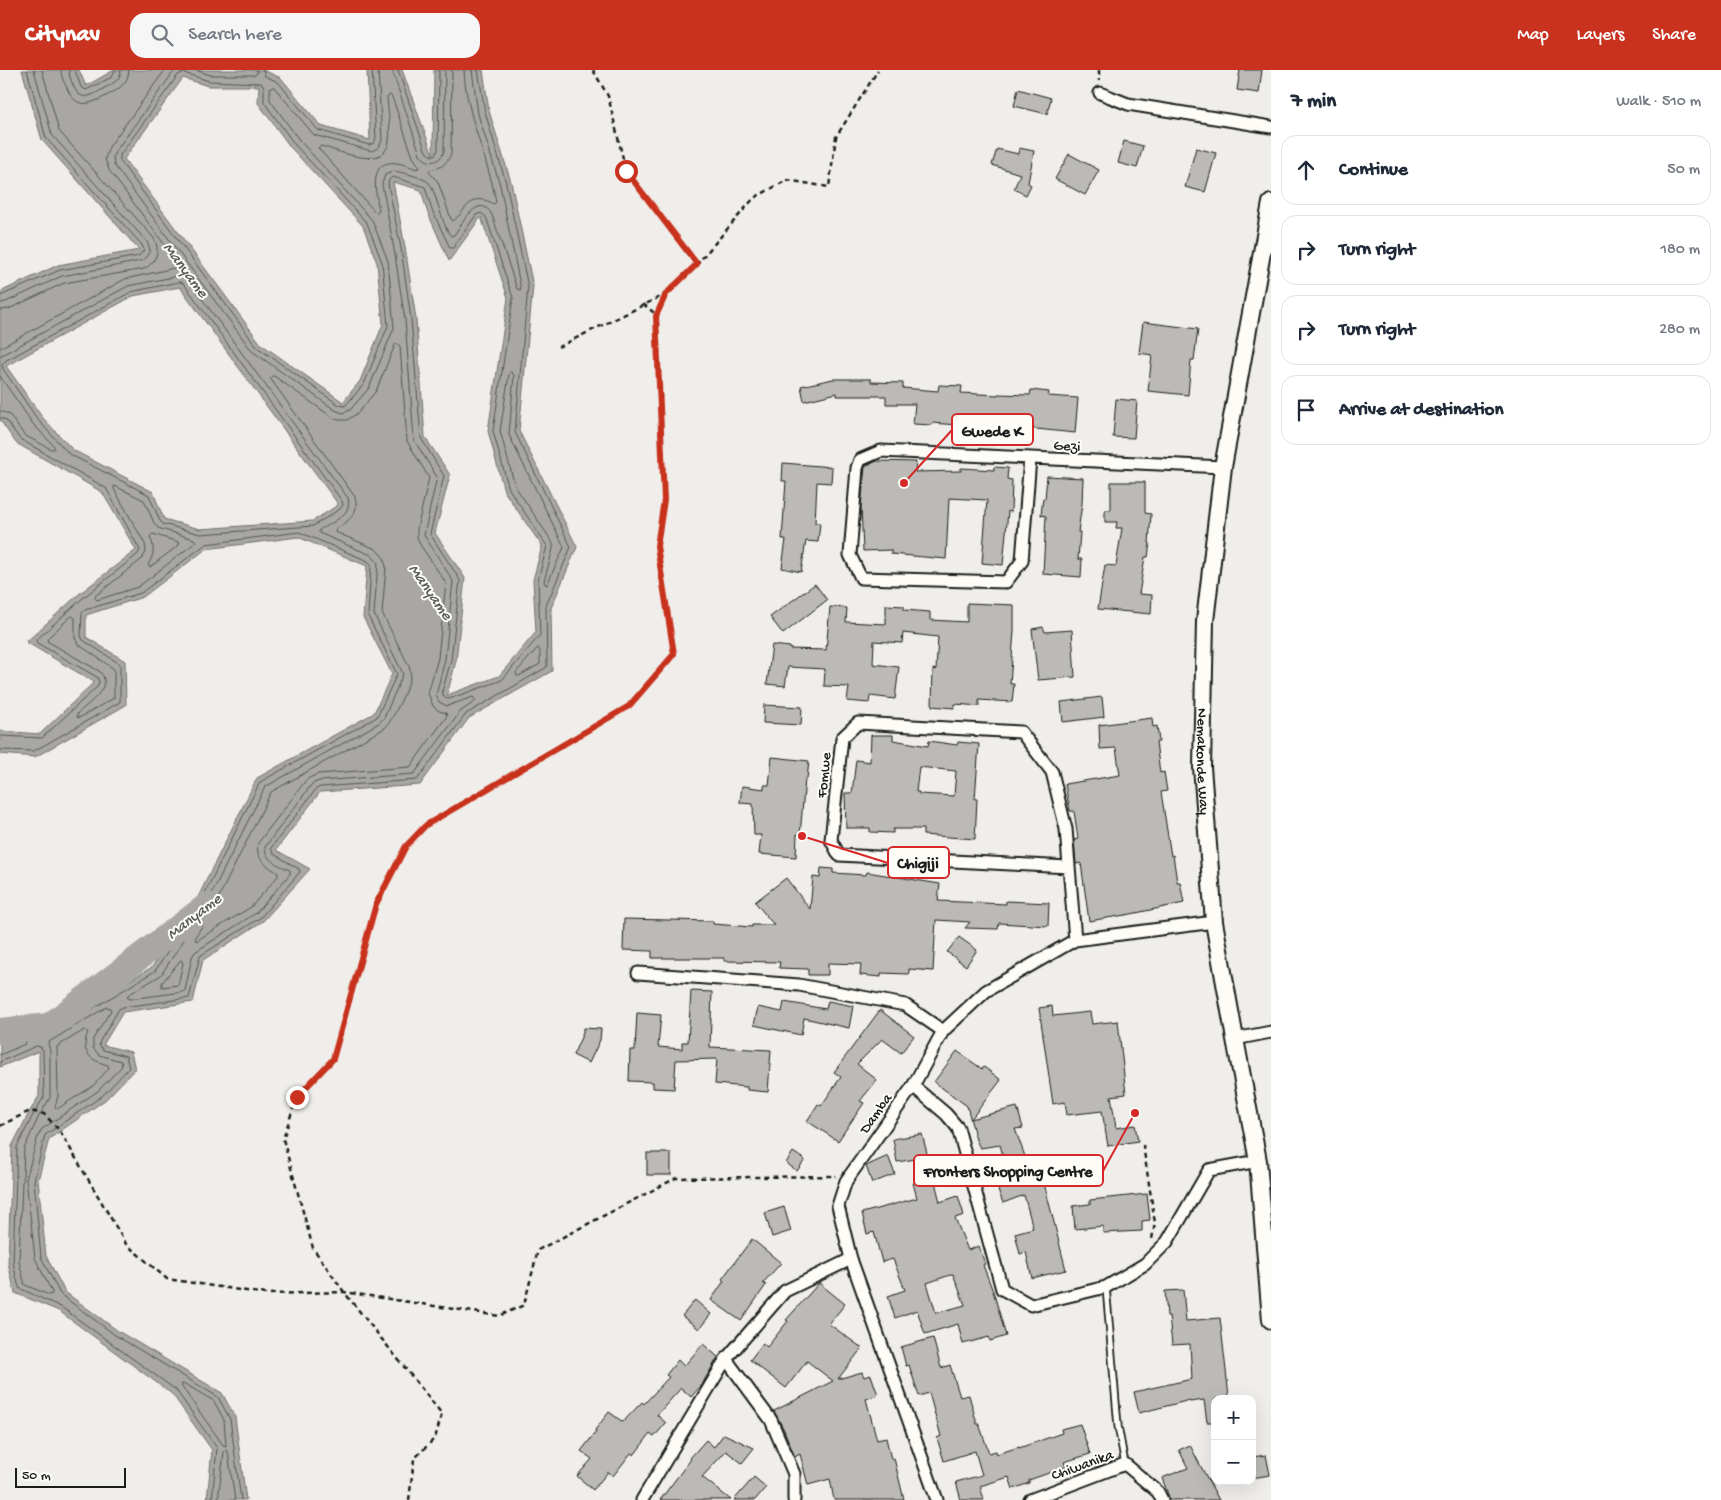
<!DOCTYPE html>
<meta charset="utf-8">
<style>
body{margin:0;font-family:"Gochi Hand",sans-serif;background:#f6f6f7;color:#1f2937}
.controls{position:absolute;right:15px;bottom:15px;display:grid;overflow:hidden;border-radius:10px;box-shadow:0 5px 20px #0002}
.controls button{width:45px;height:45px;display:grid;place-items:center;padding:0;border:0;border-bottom:1px solid #e0e1e3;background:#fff;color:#1f2937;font:25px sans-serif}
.scale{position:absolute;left:15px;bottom:12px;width:111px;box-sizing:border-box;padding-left:5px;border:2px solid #1c1c1c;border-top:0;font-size:14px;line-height:18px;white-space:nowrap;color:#1c1c1c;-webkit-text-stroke:4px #fdfcf7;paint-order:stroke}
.stop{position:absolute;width:15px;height:15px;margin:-11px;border:4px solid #c8321e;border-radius:50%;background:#fff}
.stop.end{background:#c8321e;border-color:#fff;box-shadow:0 1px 5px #0008}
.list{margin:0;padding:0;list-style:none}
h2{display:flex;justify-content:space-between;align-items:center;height:65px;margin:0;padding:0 20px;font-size:21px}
h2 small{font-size:16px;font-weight:400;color:#747a83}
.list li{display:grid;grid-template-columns:32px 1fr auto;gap:15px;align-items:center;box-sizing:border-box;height:70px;margin:0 10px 10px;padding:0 10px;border:1px solid #e0e1e3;border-radius:15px}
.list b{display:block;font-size:19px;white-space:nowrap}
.list em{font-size:16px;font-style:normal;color:#747a83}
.icon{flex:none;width:28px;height:28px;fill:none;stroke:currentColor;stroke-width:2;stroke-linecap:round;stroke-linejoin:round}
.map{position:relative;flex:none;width:1271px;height:1430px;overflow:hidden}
header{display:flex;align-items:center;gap:30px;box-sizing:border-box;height:70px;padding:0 25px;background:#c8321e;color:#fff}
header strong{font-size:24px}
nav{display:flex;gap:28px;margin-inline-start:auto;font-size:18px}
.search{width:350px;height:45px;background:#f6f6f7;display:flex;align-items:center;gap:12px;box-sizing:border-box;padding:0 18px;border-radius:15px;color:#747a83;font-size:19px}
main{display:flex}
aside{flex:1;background:#fff}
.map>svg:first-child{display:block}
.water{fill:#a8a7a3;stroke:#706f6d;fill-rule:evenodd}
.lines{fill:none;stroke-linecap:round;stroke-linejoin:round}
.shore{stroke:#545452;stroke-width:1}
.river{stroke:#a8a7a3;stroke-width:26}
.building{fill:#bbbab6;stroke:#1c1c1c;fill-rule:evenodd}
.lane-casing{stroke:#1c1c1c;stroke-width:9}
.street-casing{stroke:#1c1c1c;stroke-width:15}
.secondary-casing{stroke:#1c1c1c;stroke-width:20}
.path{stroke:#1c1c1c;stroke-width:2.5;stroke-dasharray:5 4;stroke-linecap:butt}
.lane{stroke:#fdfcf7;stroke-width:5.5}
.street{stroke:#fdfcf7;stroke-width:11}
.secondary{stroke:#fdfcf7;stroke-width:16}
.route{stroke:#c8321e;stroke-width:6}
.labels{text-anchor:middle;stroke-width:4;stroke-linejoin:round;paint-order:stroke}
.street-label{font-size:15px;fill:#1c1c1c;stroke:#fdfcf7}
.water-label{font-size:16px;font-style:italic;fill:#5b5b59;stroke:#fdfcf7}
.leader{fill:none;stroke:#d62828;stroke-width:2}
.callout-dot{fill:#d62828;stroke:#fdfcf7;stroke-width:2}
.callout{fill:#fdfcf7;stroke:#d62828;stroke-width:2}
.callout-label{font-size:16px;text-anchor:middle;font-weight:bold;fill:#1c1c1c}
</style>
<header>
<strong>Citynav</strong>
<div class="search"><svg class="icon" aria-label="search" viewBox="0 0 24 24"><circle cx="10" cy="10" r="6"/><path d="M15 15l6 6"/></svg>Search here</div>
<nav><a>Map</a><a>Layers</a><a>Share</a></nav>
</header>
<main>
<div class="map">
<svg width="1271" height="1430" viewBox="0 0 1271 1430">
<rect width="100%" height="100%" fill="#f0eeea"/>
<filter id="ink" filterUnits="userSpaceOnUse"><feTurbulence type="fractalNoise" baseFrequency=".02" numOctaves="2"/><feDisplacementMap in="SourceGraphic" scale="10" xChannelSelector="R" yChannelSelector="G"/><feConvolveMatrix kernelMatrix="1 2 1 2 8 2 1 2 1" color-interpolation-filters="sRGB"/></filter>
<g filter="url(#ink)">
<path class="water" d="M22,0H79L86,16L114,0H263L281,8L321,56L370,70L367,0H402L433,85L434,0H483L489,41L511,112L533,216L519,361L577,477L551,538L552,601L469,648L420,715L320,722L276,780L310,799L263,851L203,890L193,932L123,942L103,975L131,982L135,999L105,1030L49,1069L38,1110L46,1186L65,1222L118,1261L222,1323L235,1347L246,1430H207L212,1380L172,1324L59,1241L15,1223L8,1193L12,1076L30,1041L39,1026V981L0,997V956L47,961L152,897L195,833L257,708L374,643L392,604L363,547L367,496L298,467L206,479L143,527L86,545V567L125,591L126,635L35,687L0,684V661L40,664L94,612L26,572L79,524L136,480L102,422L16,373L0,350V222L58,195L139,180L42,70ZM183,8L208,16H259L258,33L291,78L363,156L377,193L383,254L360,311L343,332L261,274L124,89ZM393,112L421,120L427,141L449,191L481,147L508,228L488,361L504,421L542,476L533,510L536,562L499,606L447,625L456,591L465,508L435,463L450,405L425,367L416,249L405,177ZM180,217L338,434V435L313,451L200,459L164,449L153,422L73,380L42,347L6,296L133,226Z"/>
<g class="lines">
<g class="shore">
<path d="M61,0C61,7 64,12 67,18C76,41 91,34 108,25C119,19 128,14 129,0"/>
<path d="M69,0C69,6 71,10 73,15C80,33 91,26 103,19C111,14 121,11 121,0"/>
<path d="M75,0L81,17L86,20L112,7L115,0"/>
<path d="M175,0L115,82L113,87L114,95L252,281L335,340L343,343L350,340L369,318L394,258L388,191L372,150L300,71L270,30V19L272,17H274L314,65L372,81L379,77L382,70L378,0"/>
<path d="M195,0L210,5H255L257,3V0"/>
<path d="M263,0L265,6L278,12L318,60L369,75L374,73L376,68L372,0"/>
<path d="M392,0L420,84C427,95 440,94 444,81L445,0"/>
<path d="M398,0L426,82L432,86L436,84L438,80L439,0"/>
<path d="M452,0L451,84C447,94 441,98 430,100L429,102L438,112L451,149L453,151C468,139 470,121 494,134L496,132C488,87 466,46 464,0"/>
<path d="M184,3L209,11L261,13L264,17V32L295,75L367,153L382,192L388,256L364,314L345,336L339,335L257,277L120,91V85L178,5Z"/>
<path d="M390,25L392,27L413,87L420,97L417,99C411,97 404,94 397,93C367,89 376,124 379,140L376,143L318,78L321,76C339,81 385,102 389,71C391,57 388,41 387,28Z"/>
<path d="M393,107L425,117L432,140L450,178H453L476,145L481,143L486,147L513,228L493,361L509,419L547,476L538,510L540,565L502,610L449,629L444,627L442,622L451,590L460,510L430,464L444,406L421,368L411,249L401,178L388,114L389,110Z"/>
<path d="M180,212L184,214L342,431L343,435L340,439L313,456L200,464L163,454L160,451L149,425L69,384L38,350L3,299L2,294L5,291L131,222Z"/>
<path d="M0,226L60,200L139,186L144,180L142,175L46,68L27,0"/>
<path d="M0,233L6,232L62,206L141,191C150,187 152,180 147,172L52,65L34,0"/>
<path d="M0,240L9,239L64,213L144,199C157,192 161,179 153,167L59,61L42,0"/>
<path d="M398,274L400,276L407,371L429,408L417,459V466L419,473L446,513L438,588L428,623L433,636L439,641L446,643L447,646L410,697L318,704L307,709L258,773C255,789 266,795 278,803V806L251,837L196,871L195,867L212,841L271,722L385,658C392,651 408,618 410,608C411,604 410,600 409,596L382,543L386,497L384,488L376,479L335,462L336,459C348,451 360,444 355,427L270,308L272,306H274L332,347L339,350H347L358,343L376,321L395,275Z"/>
<path d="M0,278L125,209L179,197V194L109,100L105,89L109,77L165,0"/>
<path d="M0,286L128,216L178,206L186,207L348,428C353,445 331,453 319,460V463L371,485L378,493L374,544L403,604L384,648L379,653L265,717L204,839L161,905L128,925L127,927L130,929L183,922L185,921L192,887L195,882L256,843L290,804V800C279,795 265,791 265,777L312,714L319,711L414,704L461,641L476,631L473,627L447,636L439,632L436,625L445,589L453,511L424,465L437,407L414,370L405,250L394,179L382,114L385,105L394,101C401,102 422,107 428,112C436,119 441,154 451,166L454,165C462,154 479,121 492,145L517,219L521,220L500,115L478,44L472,0"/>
<path d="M511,302L514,305L509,365L564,477L547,515L545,514L544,511L553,479V473L515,416L500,361L509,305Z"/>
<path d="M0,306L33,354L54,376V379H51L24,365L9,344L0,341"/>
<path d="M0,348L6,350L20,369L106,418L140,480L138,484L83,528L36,570L37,573L97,607L99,611L98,616L42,668L0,666"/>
<path d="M115,416L144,430L154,453L158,458L194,469L196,472L138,517L97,530L95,528V526L142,489L146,482L145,474L114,419Z"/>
<path d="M153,464L178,472L179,475L150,497L148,495C154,485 155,478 150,467Z"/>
<path d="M72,546L75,548V568L78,574L114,599V628L79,648L77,647V644C87,634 116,616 99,601L47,571L48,568Z"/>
<path d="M538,578L540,581V594L519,606H517L516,603Z"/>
<path d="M0,680L34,681L120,632V594L83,570L81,566L82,543L85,540L141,523L206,474L299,462L368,491L371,494L368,546L397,604L377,647L260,712L199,835L155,901L49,965L0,961"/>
<path d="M181,890L183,893L178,915L162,917V913Z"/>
<path d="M107,937L110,938L111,940L93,969V978L99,985L121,991L122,996L98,1021L42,1059L38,1066L26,1109L35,1188L52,1222V1224L49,1225L25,1215L19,1192L22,1112L24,1109L23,1107L24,1079L39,1046L50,1028V981L48,973Z"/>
<path d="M85,960L88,962C80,982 89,990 108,995L109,998L93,1016L57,1039L55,1037L58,1026L57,977Z"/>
<path d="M0,967L24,970L26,972L25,974L0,985"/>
<path d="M0,992L36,976L41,977L43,981L44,1027L34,1043L17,1077L13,1193L19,1218L61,1237L176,1320L217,1378L212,1430"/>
<path d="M182,1314H185L214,1331L224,1350L226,1376L223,1375L182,1317Z"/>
<path d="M218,1430L224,1382L226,1380L228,1382L235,1430"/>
<path d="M241,1430L230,1349L218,1327L115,1265L60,1224L41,1187L34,1111L45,1065L102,1026L129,998L126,986L103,980L99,975L100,971L119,939L123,937L189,928L200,886L260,848L300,802L299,799L274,784L271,778L316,719L320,717L417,710L466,644L547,597L546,536L571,477L515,362L528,217L506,113L485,42L478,0"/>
</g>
<path class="river" d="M0,961L49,956L208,835"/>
</g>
<g class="building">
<path d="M1240,0H1262L1259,23L1237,20Z"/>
<path d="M1018,19L1051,28L1047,44L1014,36Z"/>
<path d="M1124,71L1143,76L1137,98L1118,93Z"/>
<path d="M1019,78L1034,81L1028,113L1031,115L1026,125L1014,119L1020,104L992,95L997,79L1018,84Z"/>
<path d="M1196,78L1216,83L1205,122L1185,117Z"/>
<path d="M1069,84L1099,100L1085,125L1055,109Z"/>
<path d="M1143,252L1198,259L1194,290H1191L1188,325L1148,321L1152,285L1139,283Z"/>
<path d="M833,309H871V312L903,313V318L938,321L939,315L962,316L961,323L998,325V324L1030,325L1031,320L1049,322L1048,326L1078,328L1075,363L1017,357V361H997V359L970,356L932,353V355L913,354L915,334H886V326H837V323L804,331L801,316Z"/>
<path d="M1116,329L1137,331L1134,368L1113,367Z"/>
<path d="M877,391L916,392L915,402L961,401V398L994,400V397L1008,398L1007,409L1012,410L1011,442L1008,441L1003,495L982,493L987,430L949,428L946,489L891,484V480L863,481L861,437L865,397L866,396Z"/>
<path d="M783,393L832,397L831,413L817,412L815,453H820L818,472L806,471L801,502L782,498L786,469H782L786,411H782Z"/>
<path d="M1047,406L1083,408L1082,434L1078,462H1080L1078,489H1082L1081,507L1043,504L1046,446L1041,445L1043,428L1045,429Z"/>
<path d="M1111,412H1145V443L1151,444L1149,473H1150L1148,487H1145L1139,524L1152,525L1151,544L1098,539L1105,495L1116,496L1122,458H1116L1117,452H1105V440H1111Z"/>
<path d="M815,514L827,530L783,564L770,547Z"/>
<path d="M967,533L1014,535V561L1010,614H1014L1012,632L979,630V636L955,634L954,638L932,636L933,599L936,600L938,567L903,563L902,573L874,571L873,594L899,597L895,629L870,626L869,633L847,631L849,617L824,616L825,599L788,597L785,616L767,614L772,575L790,577V579L826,580L830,537L847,538L846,552L886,554V535L904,536V540L930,542V550L967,552Z"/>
<path d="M1043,557L1045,562L1072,560L1075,607L1038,610L1032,559Z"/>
<path d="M1102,627L1104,647L1063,652L1061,632Z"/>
<path d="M764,635L802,637L801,655L763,653Z"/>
<path d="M1152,648L1153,657L1157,656L1159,672H1156L1160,703L1164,702L1167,721L1161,722L1171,786L1173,785L1177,812H1180L1184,833L1131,844L1089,851L1081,793L1076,794L1074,770L1078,769L1074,741H1070L1065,714L1120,705L1116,678L1100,679L1099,655Z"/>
<path d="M871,665H893V670L928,676L929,671L957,675L958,672L979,674L975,729H977L975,769L923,765V759H893V763L870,762V758H846L845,723H852L856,690L870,692ZM919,697L956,701L954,726L919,724V722H916Z"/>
<path d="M772,687L809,691L807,709H805L800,765L797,764L796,787L759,784L761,765H754L753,734L740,733L742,716L764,719V715H769Z"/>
<path d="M821,798L833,799V803L866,805L867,802L940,814L938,831L1006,834V831L1049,833L1048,856L999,853L998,859L965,858L970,852L936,850L933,901L909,899V904L881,903V907L860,905L861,894L828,893V905H808V899L779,898L780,892L724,891V888H652V881L623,880L624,849L713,851V854L752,857V855H774L755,832L786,808L810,839L813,807L820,808Z"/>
<path d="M959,867L977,880L966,896L947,882Z"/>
<path d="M691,921L712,922L710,977L771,980L768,1022L747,1020V1017L715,1014L717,989L676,990L674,1019L653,1018V1012L629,1011L630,980H635L637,943L661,945L658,977L682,979V972H688Z"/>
<path d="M828,931L853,936L849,958L804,948L801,965L754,955L758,937L782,942L784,932L826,939Z"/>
<path d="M1052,936L1053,946L1090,942L1092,954L1118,951L1126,1024L1111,1026L1116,1058L1135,1055L1138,1071L1108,1076L1102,1041L1067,1045L1065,1032L1053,1034L1039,938Z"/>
<path d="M880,940L914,966L901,983L882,969L857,994L877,1010L860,1031L864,1033L838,1071L807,1051L818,1034L821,1036L841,1007L834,1002Z"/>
<path d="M583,958L601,959L600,970L589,993L573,985L583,963Z"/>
<path d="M957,981L982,999L984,997L1001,1010L971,1049L1017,1037L1023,1058L1015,1059L1031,1103L1039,1101L1045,1117L1066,1200L1032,1208L1026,1182L1020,1184L1015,1163L1033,1158L1024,1125L1003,1133L988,1093L1004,1089L1000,1075L980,1078L976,1070L967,1036L934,1012Z"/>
<path d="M922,1064L928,1087L897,1092L893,1069Z"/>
<path d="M793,1082L805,1090L797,1101L786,1093Z"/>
<rect x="647" y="1083" width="24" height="22"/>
<path d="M888,1086L895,1104L872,1113L866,1096Z"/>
<path d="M934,1108L940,1132L958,1126L964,1145L955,1148L968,1180L979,1176L985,1194L983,1195L994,1224L1006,1266L990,1271L989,1267L963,1274L958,1254L925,1264L917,1240L895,1248L888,1226L905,1220L893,1189L882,1192L874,1162L867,1164L862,1143L917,1128L913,1113ZM953,1204L965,1235L936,1243L927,1213Z"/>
<path d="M1147,1124L1150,1150L1142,1151V1161L1103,1163V1156L1075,1159L1073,1136L1090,1134V1130Z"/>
<path d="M784,1137L791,1161L772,1167L765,1143Z"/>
<path d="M752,1169L781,1193L763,1213L766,1215L741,1251L711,1230L724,1211L722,1209Z"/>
<path d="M819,1213L845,1234L829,1254L862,1278L838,1309L862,1302L864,1307L871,1305L878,1325L866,1329L877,1370L886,1368L891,1389L894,1388L904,1430H834L830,1409L808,1415L800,1384L795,1387L784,1360L774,1341L833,1311L807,1291L786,1318L750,1290L763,1273L767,1277L788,1251L786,1250Z"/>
<path d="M1183,1220L1186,1251L1220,1248L1229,1327L1215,1329V1352H1207L1204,1330L1190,1332V1330L1139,1343L1134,1322L1192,1309L1190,1274L1172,1275L1169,1246H1167L1165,1221Z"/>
<path d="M695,1230L711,1244L699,1259L682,1246Z"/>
<path d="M933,1268L941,1298L950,1295L960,1327L969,1325L977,1354H979L989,1383L996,1381L997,1384L1019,1377V1378L1062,1363L1061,1359L1080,1354L1090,1384L1064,1392L1066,1397L1029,1410V1413L1013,1419L1009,1407L980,1416L984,1430H961L956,1412L982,1405L975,1381L944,1391L937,1368L941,1366L929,1323L919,1326L909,1295L906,1296L901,1277Z"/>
<path d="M703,1274L718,1287L701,1316L691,1327L681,1318L657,1345L666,1353L654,1367L650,1364L634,1385L631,1383L613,1406L608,1402L593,1420L577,1406L592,1389L581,1381L596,1362L595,1360L609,1342L623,1352L642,1332L644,1334L669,1307L666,1305L678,1290L684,1296Z"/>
<path d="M724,1364L754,1378L742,1393L726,1381L702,1407L731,1430H660L691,1389L690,1388L706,1370L714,1377Z"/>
<path d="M1190,1375L1199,1393L1219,1430H1170L1162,1408L1188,1398L1179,1380Z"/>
<path d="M1266,1385L1270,1405L1252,1408V1387Z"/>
<path d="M754,1407L766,1417L755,1430H734Z"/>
</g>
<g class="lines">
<g class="lane-casing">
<path id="lane" d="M1106,1217L1118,1356L1125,1394"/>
</g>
<g class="street-casing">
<g id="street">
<path d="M1100,23L1128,34L1271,57"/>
<path d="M1030,388L1022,491L1006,512L861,508L850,485L857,398L860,390L881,381L1223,397"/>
<path d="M1069,797L839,785L831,770L842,668L858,653L1021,662L1052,702L1066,759L1075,870"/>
<path d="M638,903L799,915L905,935L943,961"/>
<path d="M1235,969L1271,962"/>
<path d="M913,1016L946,1044L958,1058L1002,1219L1031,1235L1106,1217L1145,1194L1167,1172L1209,1100L1258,1091"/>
<path d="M726,1289L771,1350L794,1404V1430"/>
<path d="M642,1430L726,1289L785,1221L851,1189"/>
<path d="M937,1430L851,1189L838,1136L846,1111L913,1016L943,961L986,921L1075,870L1214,852"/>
<path d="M1030,1430L1125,1394L1158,1422L1162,1430"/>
</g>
</g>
<g class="secondary-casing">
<g id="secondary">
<path id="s1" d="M1271,133L1223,397L1205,551L1202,697L1214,852L1235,969L1258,1091L1271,1250"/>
</g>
</g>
<g class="path">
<path d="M593,0L608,26L626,101L696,194"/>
<path d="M1099,0V11"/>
<path d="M643,234L657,245"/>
<path d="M558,277L666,224L697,194L754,128L787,110L829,117L836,67L878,0"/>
<path d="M0,1056L30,1041L44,1044L60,1061L126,1174L167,1209L266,1224L344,1222L499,1246L524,1235L538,1180L676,1108L836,1106"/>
<path d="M1143,1075L1155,1153L1152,1169"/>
<path d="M409,1430L414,1389L435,1368L442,1344L344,1222L313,1178L283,1069L297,1027L333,989L376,834L406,776L426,755L629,636L674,584L657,476L664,430L657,245L666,224"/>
</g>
<use href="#lane" class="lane"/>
<use href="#street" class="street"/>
<use href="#secondary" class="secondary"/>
</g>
</g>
<g class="lines" filter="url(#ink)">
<path class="route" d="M297,1027L333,989L376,834L406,776L426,755L629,636L674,584L657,476L664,430L656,246L666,224L697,194L626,101"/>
</g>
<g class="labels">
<g class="street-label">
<text transform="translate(1067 375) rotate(3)" y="5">Gezi</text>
<text dy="5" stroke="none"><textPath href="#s1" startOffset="564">Nemakonde Way</textPath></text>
<text transform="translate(823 705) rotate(-84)" y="5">Fomwe</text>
<text transform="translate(875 1043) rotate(-55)" y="5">Damba</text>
<text transform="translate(1082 1394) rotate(-20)" y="5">Chiwanika</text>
</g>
<g class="water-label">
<text transform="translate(187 199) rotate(53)" y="6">Manyame</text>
<text transform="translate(432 521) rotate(55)" y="6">Manyame</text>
<text transform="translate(193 845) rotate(-38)" y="6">Manyame</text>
</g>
</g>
<path class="leader" d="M904 413L952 360M802 766L888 793M1135 1043L1103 1101"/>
<g class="callout-dot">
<circle cx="904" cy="413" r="5"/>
<circle cx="802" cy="766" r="5"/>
<circle cx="1135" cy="1043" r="5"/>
</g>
<g class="callout">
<rect x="952" y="344" width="81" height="31" rx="5"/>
<rect x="888" y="777" width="61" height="31" rx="5"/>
<rect x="914" y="1085" width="189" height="31" rx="5"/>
</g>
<g class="callout-label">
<text x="992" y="366">Gwede K</text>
<text x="918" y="798">Chigiji</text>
<text x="1008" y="1106">Fronters Shopping Centre</text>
</g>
</svg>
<div class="controls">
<button>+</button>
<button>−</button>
</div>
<div class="scale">50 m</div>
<div class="stop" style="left:626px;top:101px"></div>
<div class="stop end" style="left:297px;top:1027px"></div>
</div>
<aside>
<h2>7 min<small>Walk · 510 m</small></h2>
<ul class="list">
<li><svg class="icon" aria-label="ahead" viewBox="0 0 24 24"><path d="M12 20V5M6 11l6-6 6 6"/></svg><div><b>Continue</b></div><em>50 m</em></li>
<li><svg class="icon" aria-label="right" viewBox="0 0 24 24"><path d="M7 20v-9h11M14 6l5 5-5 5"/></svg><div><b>Turn right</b></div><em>180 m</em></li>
<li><svg class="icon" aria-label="right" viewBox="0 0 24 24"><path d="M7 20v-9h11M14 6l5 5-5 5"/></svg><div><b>Turn right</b></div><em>280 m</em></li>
<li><svg class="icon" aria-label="arrive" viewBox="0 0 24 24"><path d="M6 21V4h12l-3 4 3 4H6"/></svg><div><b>Arrive at destination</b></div></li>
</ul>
</aside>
</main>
